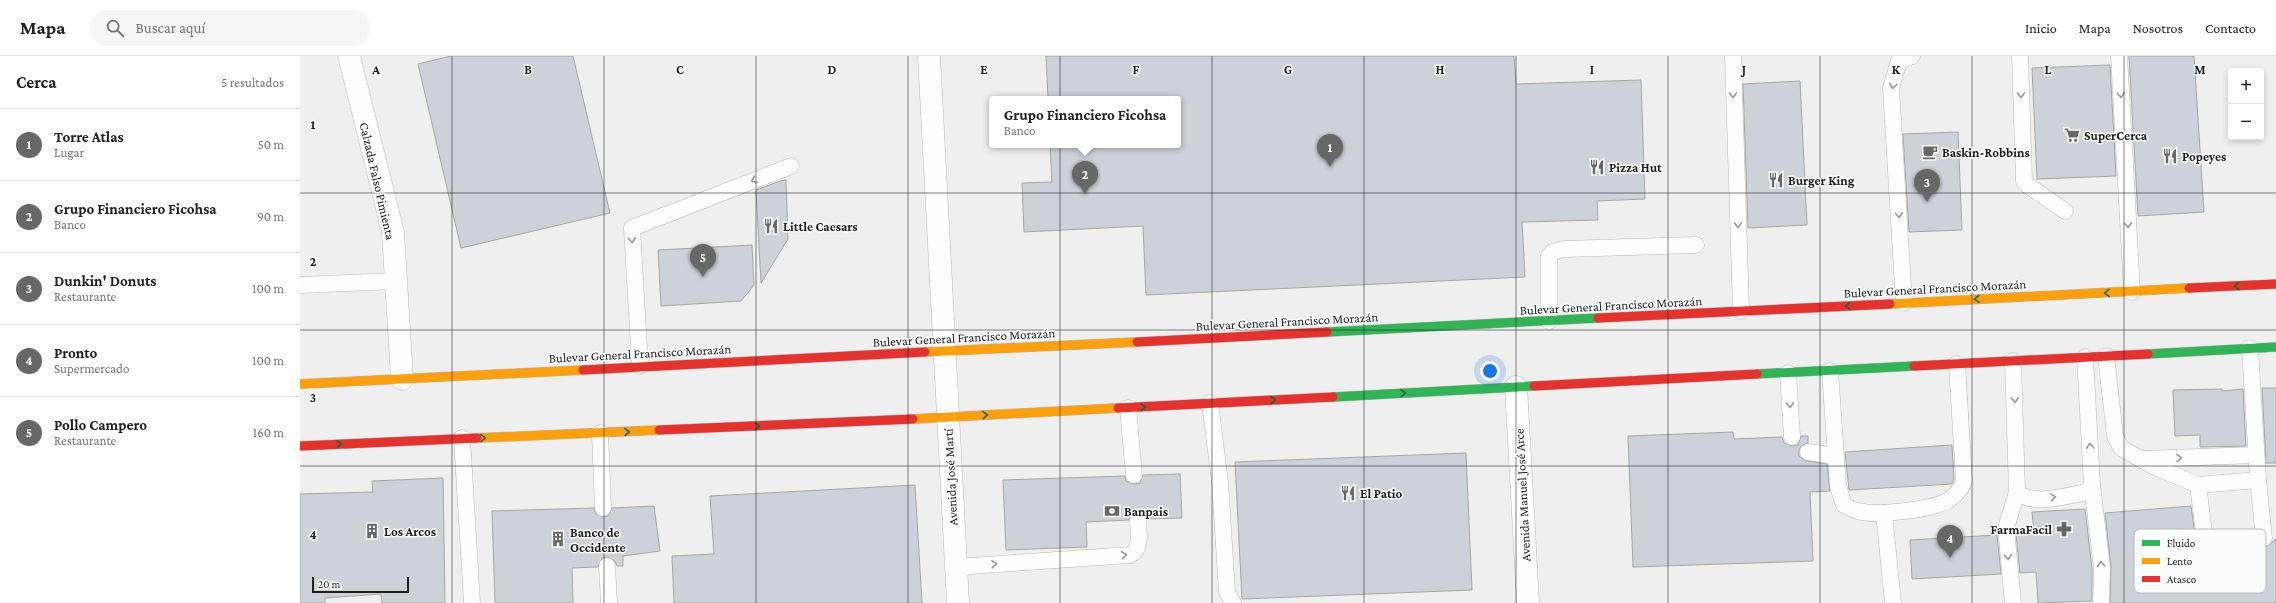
<!DOCTYPE html>
<html lang="es">
<meta charset="utf-8">
<style>
body{margin:0;font-family:"Crimson Pro",serif;background:#f6f6f6;color:#202124}
.controls{position:absolute;right:12px;top:12px;display:grid;overflow:hidden;border-radius:4px;box-shadow:0 2px 6px #0003}
.controls button{width:36px;height:36px;display:grid;place-items:center;padding:0;border:0;border-bottom:1px solid #e0e0e0;background:#fff;color:#202124;font:20px sans-serif}
.scale{position:absolute;left:12px;bottom:10px;width:97px;box-sizing:border-box;padding-left:4px;border:2px solid #1e1e1e;border-top:0;font-size:11px;line-height:14px;white-space:nowrap;color:#1e1e1e;-webkit-text-stroke:3px #fbfcfd;paint-order:stroke}
.you{position:absolute;left:1190px;top:315px;width:14px;height:14px;margin:-10px;border:3px solid #fff;border-radius:50%;background:#1a73e8;box-shadow:0 0 0 6px #1a73e833}
.badge{display:grid;place-items:center;width:26px;height:26px;border-radius:50%;background:#676767;color:#fff;font-size:13px;font-weight:700}
.pin{position:absolute;translate:-50% -33px;filter:drop-shadow(0 1px 2px #0008)}
.pin::after{content:'';position:absolute;top:21px;width:14px;height:12px;background:inherit;clip-path:polygon(0 0,100% 0,50% 100%)}
.popup{position:absolute;left:689px;top:40px;width:192px;height:52px;box-sizing:border-box;display:grid;place-content:center;border-radius:4px;background:#fff;filter:drop-shadow(0 1px 3px #0005);font-size:13px;white-space:nowrap;color:#757577}
.popup b{font-size:15px;color:#202124}
.popup::after{content:'';position:absolute;left:50%;top:100%;margin-left:-8px;border:8px solid transparent;border-top-color:#fff}
.list{margin:0;padding:0;list-style:none}
h2{display:flex;justify-content:space-between;align-items:center;height:52px;margin:0;padding:0 16px;font-size:17px}
h2 small{font-size:13px;font-weight:400;color:#757577}
.list li{display:grid;grid-template-columns:26px 1fr auto;gap:12px;align-items:center;box-sizing:border-box;height:72px;padding:0 16px;border-top:1px solid #e0e0e0}
.list b{display:block;font-size:15px;white-space:nowrap}
.list p{margin:0;font-size:13px;white-space:nowrap;color:#757577}
.list em{font-size:13px;font-style:normal;color:#757577}
.icon{flex:none;width:22px;height:22px;fill:none;stroke:currentColor;stroke-width:2;stroke-linecap:round;stroke-linejoin:round}
.map{position:relative;flex:none;width:1976px;height:547px;overflow:hidden}
header{display:flex;align-items:center;gap:24px;box-sizing:border-box;height:56px;padding:0 20px;background:#fff;border-bottom:1px solid #e0e0e0}
header strong{font-size:19px}
nav{display:flex;gap:22px;margin-inline-start:auto;font-size:14px}
.search{width:280px;height:36px;background:#f6f6f6;display:flex;align-items:center;gap:10px;box-sizing:border-box;padding:0 14px;border-radius:22px;color:#757577;font-size:15px}
main{display:flex}
aside{flex:1;background:#fff}
.map>svg:first-child{display:block}
.building{fill:#cdd2d8;stroke:#a6a6a6}
.lines{fill:none;stroke-linecap:round;stroke-linejoin:round}
.lane-casing{stroke:#b9b9b9;stroke-width:17}
.street-casing{stroke:#b9b9b9;stroke-width:23}
.fast-casing{stroke:#b9b9b9;stroke-width:10}
.slow-casing{stroke:#b9b9b9;stroke-width:10}
.jam-casing{stroke:#b9b9b9;stroke-width:10}
.lane{stroke:#fdfdfd;stroke-width:16}
.street{stroke:#fdfdfd;stroke-width:22}
.fast{stroke:#30b455;stroke-width:9}
.slow{stroke:#ff9f0a;stroke-width:9}
.jam{stroke:#e5322d;stroke-width:9}
.oneway{stroke:#999}
.oneway2{stroke:#266237}
.grid{fill:none;stroke:#1e1e1e;stroke-width:1;stroke-opacity:0.55}
.labels{text-anchor:middle;stroke-width:3;stroke-linejoin:round;paint-order:stroke}
.poi-label{font-size:13px;font-weight:bold;fill:#1e1e1e;stroke:#fbfcfd;text-anchor:start}
.street-label{font-size:13px;fill:#1e1e1e;stroke:#fbfcfd}
.key{fill:#fbfcfd;stroke:#b9b9ba;stroke-width:1}
.key-label{font-size:11px;fill:#1e1e1e}
.grid-label{font-size:13px;text-anchor:middle;font-weight:bold;fill:#1e1e1e;stroke:#fbfcfd;stroke-width:3;stroke-linejoin:round;paint-order:stroke}
</style>
<header>
<strong>Mapa</strong>
<div class="search"><svg class="icon" aria-label="search" viewBox="0 0 24 24"><circle cx="10" cy="10" r="6"/><path d="M15 15l6 6"/></svg>Buscar aquí</div>
<nav><a>Inicio</a><a>Mapa</a><a>Nosotros</a><a>Contacto</a></nav>
</header>
<main>
<aside>
<h2>Cerca<small>5 resultados</small></h2>
<ul class="list">
<li><span class="badge">1</span><div><b>Torre Atlas</b><p>Lugar</p></div><em>50 m</em></li>
<li><span class="badge">2</span><div><b>Grupo Financiero Ficohsa</b><p>Banco</p></div><em>90 m</em></li>
<li><span class="badge">3</span><div><b>Dunkin' Donuts</b><p>Restaurante</p></div><em>100 m</em></li>
<li><span class="badge">4</span><div><b>Pronto</b><p>Supermercado</p></div><em>100 m</em></li>
<li><span class="badge">5</span><div><b>Pollo Campero</b><p>Restaurante</p></div><em>160 m</em></li>
</ul>
</aside>
<div class="map">
<svg width="1976" height="547" viewBox="0 0 1976 547">
<rect width="100%" height="100%" fill="#efefef"/>
<g class="building">
<path d="M151,0H273L310,157L161,192L118,8Z"/>
<path d="M746,0H1214L1216,28L1341,24L1345,143L1297,145L1298,164L1222,166L1225,221L846,239L843,170L724,176L722,127L752,126L750,89H878V43H748Z"/>
<path d="M1829,0H1894L1904,156L1838,160Z"/>
<path d="M1810,9L1816,120L1737,123L1732,12Z"/>
<path d="M1500,25L1507,169L1448,172L1443,28Z"/>
<path d="M1658,76L1662,174L1609,176L1603,78Z"/>
<path d="M486,124L488,183L461,227L456,134L480,125Z"/>
<path d="M452,189L454,229L441,245L361,250L358,194Z"/>
<path d="M1962,332H1976V407H1966Z"/>
<path d="M1922,333V335L1943,333L1946,390L1900,391V379L1875,380L1873,334Z"/>
<path d="M1433,376L1434,383L1482,381L1484,387L1492,390L1498,389L1501,380H1508V387L1501,390L1499,394V400L1506,405L1527,408L1530,435L1510,436L1513,505L1333,511L1328,380Z"/>
<path d="M1652,389L1654,423L1652,428L1549,434L1545,396Z"/>
<path d="M1166,397L1172,534L942,543L935,406Z"/>
<path d="M880,418L882,462L847,463L843,456L837,455L830,459L829,464L786,466L787,491L706,494L703,424L825,420L826,425L834,428L840,427L843,419Z"/>
<path d="M143,422L145,547H82L81,538L25,542V547H0V438L73,436L72,425Z"/>
<path d="M615,429L622,547H374L372,500L414,498L410,440Z"/>
<path d="M354,450L360,495L323,500V510H317L315,505L307,501L302,502L298,511L272,512L273,547H195L192,455L294,452L295,457L303,461L308,460L312,452Z"/>
<path d="M1891,450L1896,486L1902,494L1910,493L1914,488L1955,485L1960,490L1965,491L1976,483V547H1810L1811,511L1805,457Z"/>
<path d="M1785,453L1792,512V545L1738,547L1736,516L1720,517L1716,478L1734,477L1732,456Z"/>
<path d="M1697,479L1701,518L1612,523L1610,484Z"/>
</g>
<g class="lines">
<g class="lane-casing">
<g id="lane">
<path d="M1433,0L1441,255"/>
<path d="M1720,0L1724,125L1726,128L1765,155"/>
<path d="M1819,0L1832,236"/>
<path d="M0,229L96,225"/>
<path d="M1604,247L1591,32L1599,5L1612,0"/>
<path d="M1249,265V200L1253,196L1264,193L1396,189"/>
<path d="M1806,300L1815,380L1821,392L1855,411L1898,429L1958,424L1950,292"/>
<path d="M1785,301L1792,429L1802,512L1801,547"/>
<path d="M1713,305L1717,436C1733,451 1768,439 1788,436L1792,429"/>
<path d="M340,310L332,172L491,110"/>
<path d="M1530,315L1538,430L1544,449C1548,451 1553,454 1558,455C1575,460 1633,454 1649,444C1656,439 1661,433 1664,425L1657,308"/>
<path d="M1488,317L1492,381"/>
<path d="M910,347L920,426L927,536L933,547"/>
<path d="M828,352L834,419"/>
<path d="M300,377L303,452"/>
<path d="M162,382L172,547"/>
<path d="M1508,396L1535,400"/>
<path d="M1842,403L1956,399"/>
<path d="M1958,424L1964,482"/>
<path d="M1898,429L1905,485"/>
<path d="M1584,457L1593,547"/>
<path d="M307,510L309,547"/>
<path d="M655,511L830,499C843,493 838,476 838,464"/>
<path d="M1713,547L1706,472L1717,436"/>
</g>
</g>
<g class="street-casing">
<g id="street">
<path d="M49,0L93,176L102,323"/>
<path d="M629,0L658,547"/>
<path d="M1216,331L1228,547"/>
</g>
</g>
<g class="fast-casing">
<g id="fast">
<path d="M1027,276L1298,262"/>
<path d="M1848,298L1976,291"/>
<path d="M1457,318L1614,310"/>
<path d="M1033,341L1234,330"/>
</g>
</g>
<g class="slow-casing">
<g id="slow">
<path d="M1590,248L1889,232"/>
<path d="M625,296L837,286"/>
<path d="M0,328L283,314"/>
<path d="M613,363L818,352"/>
<path d="M177,382L359,374"/>
</g>
</g>
<g class="jam-casing">
<g id="jam">
<path d="M1889,232L1976,228"/>
<path d="M1298,262L1590,248"/>
<path d="M837,286L1027,276"/>
<path d="M1614,310L1848,298"/>
<path d="M283,314L625,296"/>
<path d="M1234,330L1457,318"/>
<path d="M818,352L1033,341"/>
<path d="M359,374L613,363"/>
<path d="M0,390L177,382"/>
</g>
</g>
<use href="#lane" class="lane"/>
<use href="#street" class="street"/>
<use href="#fast" class="fast"/>
<use href="#slow" class="slow"/>
<use href="#jam" class="jam"/>
</g>
<defs><path id="oneway-chevron" d="M-2-3.5L2.5 0L-2 3.5" fill="none" stroke-width="1.6" stroke-linecap="round" stroke-linejoin="round"/></defs>
<g class="oneway">
<use href="#oneway-chevron" transform="translate(1593 30) rotate(100)"/>
<use href="#oneway-chevron" transform="translate(1433 39) rotate(88)"/>
<use href="#oneway-chevron" transform="translate(1721 39) rotate(88)"/>
<use href="#oneway-chevron" transform="translate(1821 39) rotate(87)"/>
<use href="#oneway-chevron" transform="translate(454 124) rotate(159)"/>
<use href="#oneway-chevron" transform="translate(1599 159) rotate(87)"/>
<use href="#oneway-chevron" transform="translate(1438 169) rotate(88)"/>
<use href="#oneway-chevron" transform="translate(1828 169) rotate(87)"/>
<use href="#oneway-chevron" transform="translate(332 184) rotate(86)"/>
<use href="#oneway-chevron" transform="translate(1715 344) rotate(87)"/>
<use href="#oneway-chevron" transform="translate(1490 349) rotate(87)"/>
<use href="#oneway-chevron" transform="translate(1790 390) rotate(-93)"/>
<use href="#oneway-chevron" transform="translate(1879 402) rotate(-2)"/>
<use href="#oneway-chevron" transform="translate(1753 441) rotate(-9)"/>
<use href="#oneway-chevron" transform="translate(824 499) rotate(-6)"/>
<use href="#oneway-chevron" transform="translate(1708 501) rotate(85)"/>
<use href="#oneway-chevron" transform="translate(694 508) rotate(-4)"/>
<use href="#oneway-chevron" transform="translate(1801 508) rotate(-95)"/>
</g>
<g class="oneway2">
<use href="#oneway-chevron" transform="translate(1937 230) rotate(177)"/>
<use href="#oneway-chevron" transform="translate(1807 237) rotate(178)"/>
<use href="#oneway-chevron" transform="translate(1677 243) rotate(177)"/>
<use href="#oneway-chevron" transform="translate(1548 250) rotate(177)"/>
<use href="#oneway-chevron" transform="translate(1103 337) rotate(-3)"/>
<use href="#oneway-chevron" transform="translate(973 344) rotate(-3)"/>
<use href="#oneway-chevron" transform="translate(843 351) rotate(-3)"/>
<use href="#oneway-chevron" transform="translate(685 359) rotate(-3)"/>
<use href="#oneway-chevron" transform="translate(457 370) rotate(-3)"/>
<use href="#oneway-chevron" transform="translate(327 376) rotate(-3)"/>
<use href="#oneway-chevron" transform="translate(183 382) rotate(-2)"/>
<use href="#oneway-chevron" transform="translate(39 388) rotate(-3)"/>
</g>
<path class="grid" d="M152,0V547M304,0V547M456,0V547M608,0V547M760,0V547M912,0V547M1064,0V547M1216,0V547M1368,0V547M1520,0V547M1672,0V547M1824,0V547M0,137H1976M0,274H1976M0,410H1976"/>
<defs>
<g id="supermarket-bare" transform="scale(1.2)"><path d="M-6-5.5h2.5l.6 2H6L4.5 2H-2.5L-4.4-4H-6ZM-1.5 3.2a1.3 1.3 0 1 0 .1 0ZM3 3.2a1.3 1.3 0 1 0 .1 0Z" fill="#676767" stroke="#fbfcfd" stroke-width="2.5" paint-order="stroke"/></g>
<g id="cafe-bare" transform="scale(1.2)"><path d="M-5.5-4.5H6V0H3Q3 3.5 0 3.5H-2.5Q-5.5 3.5-5.5 0ZM3-3.2v2h1.7v-2ZM-6 4.5H4V6H-6Z" fill="#676767" stroke="#fbfcfd" stroke-width="2.5" paint-order="stroke"/></g>
<g id="restaurant-bare" transform="scale(1.2)"><path d="M-5-6h1v4h1v-4h1v4h1v-4h1v5L-1.5 .5V6h-2V.5L-5-1ZM5-6V6H3V1.5H1.5Q1.5-4 5-6Z" fill="#676767" stroke="#fbfcfd" stroke-width="2.5" paint-order="stroke"/></g>
<g id="bank-bare" transform="scale(1.2)"><path d="M-6-4H6V4H-6ZM0-2.3a2.3 2.3 0 1 0 0 4.6a2.3 2.3 0 1 0 0-4.6Z" fill="#676767" stroke="#fbfcfd" stroke-width="2.5" paint-order="stroke"/></g>
<g id="pharmacy-bare" transform="scale(1.2)"><path d="M-2-6h4v4h4v4h-4v4h-4v-4h-4v-4h4Z" fill="#676767" stroke="#fbfcfd" stroke-width="2.5" paint-order="stroke"/></g>
<g id="building-bare" transform="scale(1.2)"><path d="M-4-6H4V6H1V3H-1V6H-4ZM-2.5-4.3h1.7v1.8h-1.7ZM.8-4.3h1.7v1.8H.8ZM-2.5-1h1.7V.8h-1.7ZM.8-1h1.7V.8H.8Z" fill="#676767" stroke="#fbfcfd" stroke-width="2.5" paint-order="stroke"/></g>
</defs>
<g fill-rule="evenodd">
<use href="#supermarket-bare" x="1772" y="79"/>
<use href="#cafe-bare" x="1630" y="96"/>
<use href="#restaurant-bare" x="1870" y="100"/>
<use href="#restaurant-bare" x="1297" y="111"/>
<use href="#restaurant-bare" x="1476" y="124"/>
<use href="#restaurant-bare" x="471" y="170"/>
<use href="#restaurant-bare" x="1048" y="437"/>
<use href="#bank-bare" x="812" y="455"/>
<use href="#pharmacy-bare" x="1764" y="473"/>
<use href="#building-bare" x="72" y="475"/>
<use href="#building-bare" x="258" y="483"/>
</g>
<g class="labels">
<g class="poi-label">
<text x="1784" y="84">SuperCerca</text>
<text x="1642" y="101">Baskin-Robbins</text>
<text x="1882" y="105">Popeyes</text>
<text x="1309" y="116">Pizza Hut</text>
<text x="1488" y="129">Burger King</text>
<text x="483" y="175">Little Caesars</text>
<text x="1060" y="442">El Patio</text>
<text x="824" y="460">Banpais</text>
<text x="1752" y="478" text-anchor="end">FarmaFacil</text>
<text x="84" y="480">Los Arcos</text>
<text x="270" y="481">Banco de<tspan x="270" dy="15">Occidente</tspan></text>
</g>
<g class="street-label">
<text transform="translate(78 125) rotate(77)" y="5">Calzada Falso Pimienta</text>
<text transform="translate(1635 232) rotate(-3)" y="5">Bulevar General Francisco Morazán</text>
<text transform="translate(1311 249) rotate(-3)" y="5">Bulevar General Francisco Morazán</text>
<text transform="translate(987 265) rotate(-3)" y="5">Bulevar General Francisco Morazán</text>
<text transform="translate(664 281) rotate(-3)" y="5">Bulevar General Francisco Morazán</text>
<text transform="translate(340 297) rotate(-3)" y="5">Bulevar General Francisco Morazán</text>
<text transform="translate(650 421) rotate(-93)" y="5">Avenida José Martí</text>
<text transform="translate(1222 439) rotate(-93)" y="5">Avenida Manuel José Arce</text>
</g>
</g>
<rect x="1834" y="473" width="132" height="64" rx="6" class="key"/>
<rect x="1842" y="484" width="18" height="6" fill="#30b455"/>
<rect x="1842" y="502" width="18" height="6" fill="#ff9f0a"/>
<rect x="1842" y="520" width="18" height="6" fill="#e5322d"/>
<g class="key-label">
<text x="1867" y="491">Fluido</text>
<text x="1867" y="509">Lento</text>
<text x="1867" y="527">Atasco</text>
</g>
<g class="grid-label">
<text x="76" y="18">A</text>
<text x="228" y="18">B</text>
<text x="380" y="18">C</text>
<text x="532" y="18">D</text>
<text x="684" y="18">E</text>
<text x="836" y="18">F</text>
<text x="988" y="18">G</text>
<text x="1140" y="18">H</text>
<text x="1292" y="18">I</text>
<text x="1444" y="18">J</text>
<text x="1596" y="18">K</text>
<text x="1748" y="18">L</text>
<text x="1900" y="18">M</text>
<text x="13" y="73">1</text>
<text x="13" y="210">2</text>
<text x="13" y="346">3</text>
<text x="13" y="483">4</text>
</g>
</svg>
<div class="controls">
<button>+</button>
<button>−</button>
</div>
<div class="scale">20 m</div>
<div class="you"></div>
<div class="pin badge" style="left:1030px;top:111px">1</div>
<div class="pin badge" style="left:785px;top:138px">2</div>
<div class="popup"><b>Grupo Financiero Ficohsa</b>Banco</div>
<div class="pin badge" style="left:1627px;top:146px">3</div>
<div class="pin badge" style="left:1650px;top:502px">4</div>
<div class="pin badge" style="left:403px;top:221px">5</div>
</div>
</main>
